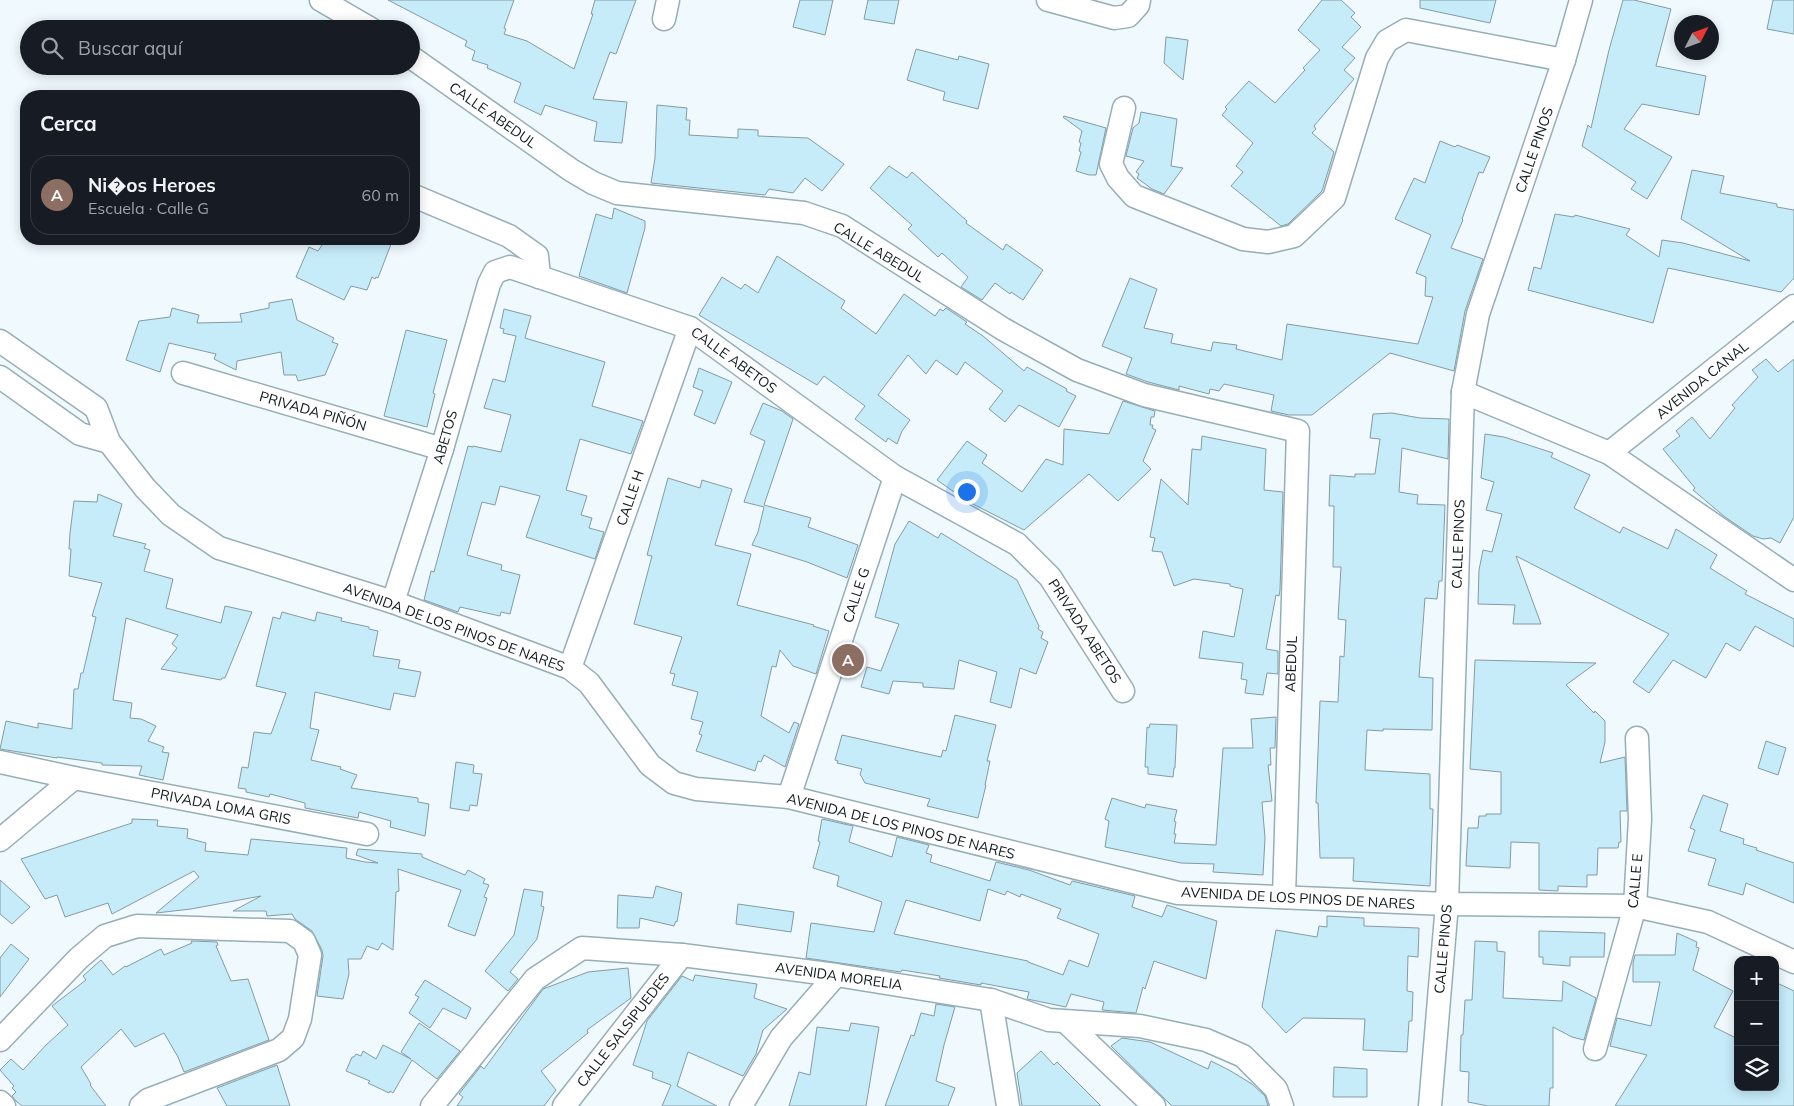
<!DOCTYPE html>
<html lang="es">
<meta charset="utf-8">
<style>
body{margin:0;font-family:Mulish,sans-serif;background:#20242c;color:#f1f3f6}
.controls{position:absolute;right:15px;bottom:15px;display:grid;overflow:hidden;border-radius:10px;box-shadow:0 2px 12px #0003}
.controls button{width:45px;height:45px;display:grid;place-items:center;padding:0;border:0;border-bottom:1px solid #363941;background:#171b24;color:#f1f3f6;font:25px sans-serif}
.compass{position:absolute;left:1674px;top:15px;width:45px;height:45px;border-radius:50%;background:#171b24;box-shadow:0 2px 12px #0003;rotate:48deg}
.you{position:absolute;left:966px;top:491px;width:18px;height:18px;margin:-12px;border:4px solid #fff;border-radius:50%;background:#1a73e8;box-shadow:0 0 0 8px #1a73e833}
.badge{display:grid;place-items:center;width:32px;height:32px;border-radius:50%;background:#c98bb2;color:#fff;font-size:16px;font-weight:700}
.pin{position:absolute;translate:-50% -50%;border:2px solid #fff;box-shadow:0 1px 5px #0006}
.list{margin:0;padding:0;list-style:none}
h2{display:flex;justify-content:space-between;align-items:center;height:65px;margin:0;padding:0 20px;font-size:21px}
h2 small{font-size:16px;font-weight:400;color:#9ea1a6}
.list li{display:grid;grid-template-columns:32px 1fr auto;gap:15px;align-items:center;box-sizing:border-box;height:80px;margin:0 10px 10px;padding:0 10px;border:1px solid #363941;border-radius:20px}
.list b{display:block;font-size:19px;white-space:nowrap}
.list p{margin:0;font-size:16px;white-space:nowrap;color:#9ea1a6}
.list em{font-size:16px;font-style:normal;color:#9ea1a6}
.icon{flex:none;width:28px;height:28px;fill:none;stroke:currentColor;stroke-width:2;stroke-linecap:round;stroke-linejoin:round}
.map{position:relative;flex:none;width:1794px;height:1106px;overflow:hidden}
.search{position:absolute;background:#171b24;box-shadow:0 2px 12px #0003;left:20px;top:20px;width:400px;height:55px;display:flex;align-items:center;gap:12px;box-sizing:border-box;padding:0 18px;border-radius:28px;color:#9ea1a6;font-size:19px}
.panel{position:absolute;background:#171b24;box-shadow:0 2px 12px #0003;left:20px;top:90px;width:400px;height:155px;border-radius:20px}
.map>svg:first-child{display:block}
.building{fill:#c6ebf9;stroke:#849ba4;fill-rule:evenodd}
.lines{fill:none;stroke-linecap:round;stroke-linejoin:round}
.minor-casing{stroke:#96aeb7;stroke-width:25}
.minor{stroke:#fff;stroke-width:22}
.labels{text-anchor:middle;stroke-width:4.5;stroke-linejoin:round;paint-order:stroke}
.street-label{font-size:14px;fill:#0e171a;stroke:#fff}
</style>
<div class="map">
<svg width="1794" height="1106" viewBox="0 0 1794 1106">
<rect width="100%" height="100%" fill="#f0fafe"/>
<g class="building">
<path d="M388,0H514L504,28L506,29L504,34L527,41L574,69L593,14H591L595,0H636L616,54L610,52L593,99L627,102L622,143L594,141L597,122L545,105L541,115L514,102L521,83L487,68L488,65L472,60L475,51L465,46L467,41Z"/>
<path d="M800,0H833L825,35L793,27Z"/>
<path d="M868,0H899L894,24L864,19Z"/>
<path d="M1322,0H1341L1355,13L1351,17L1361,27L1342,47L1355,58L1344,70L1354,79L1314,126L1316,129L1312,133L1334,152L1322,191L1288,224L1281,226L1231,186L1243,172L1236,166L1253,143L1222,115L1227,109L1225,107L1249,81L1275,103L1305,70L1303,68L1320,50L1298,30Z"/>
<path d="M1420,0H1496L1490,23L1420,8Z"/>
<path d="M1623,0H1634L1671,9L1656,66L1706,76L1699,115L1642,104L1624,129L1672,157L1647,199L1631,189L1636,182L1582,146L1588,125L1591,128L1609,50Z"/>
<path d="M1773,0H1794V34L1767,29Z"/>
<path d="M1166,37L1188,40L1183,80L1164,63Z"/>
<path d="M916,49L958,60L959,56L989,64L978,109L943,100L945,92L907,80Z"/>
<path d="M657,105L687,108L686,120H690L689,135L738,138V129L758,130V136L808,138L844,164L822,191L805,178L793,193L769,189L765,195L651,183L655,158Z"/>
<path d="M1141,112L1177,119L1171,166L1183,168L1164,194L1152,189L1137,178L1139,174L1136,172L1144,161L1126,156L1133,128L1139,123Z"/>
<path d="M1064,116L1106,128L1096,175H1089L1076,171L1081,152L1079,151L1081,143L1079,142L1082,131L1063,117Z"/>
<path d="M1440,141L1455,147L1457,145L1490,157L1483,173L1479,172L1462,219L1463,220L1451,248L1483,259L1465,311L1454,371L1390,353L1312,415H1289L1271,411L1274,395L1224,384L1219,391L1210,389L1209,394L1179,386V390L1148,382L1126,374L1132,358L1102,346L1130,278L1157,289L1144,328L1173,334L1171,343L1211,351L1213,342L1237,345L1236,349L1282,360L1287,324L1418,344L1433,297L1425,296L1426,277L1416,273L1431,235L1395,219L1414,178L1425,183Z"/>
<path d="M889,166L907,178L912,172L967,221L966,223L1003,250L1006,244L1043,270L1023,300L1011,292L1010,294L995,283L982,300L961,287L968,277L942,253L938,257L908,229L912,225L870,188Z"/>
<path d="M1692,170L1724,176L1720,193L1777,204V207L1794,210V278L1781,292L1668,268L1653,323L1528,290L1534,267L1541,269L1555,214L1574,217L1575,215L1630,229L1626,235L1659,257L1662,240L1683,243L1750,261L1681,219Z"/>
<path d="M614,208L645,221V228L627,293L579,276L596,214L612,219Z"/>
<path d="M326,239H393L378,278L376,277L375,279L372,277L367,290L351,286L344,300L296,277L309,247L318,251Z"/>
<path d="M777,256L845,301L841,308L876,334L904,294L935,316L940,309L943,311L946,308L967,322L965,324L983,336L1024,371L1027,367L1067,389L1066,391L1076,396L1059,427L1019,405L1005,422L989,409L1003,391L965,362L957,375L936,360L926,374L908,355L878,395L910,420L902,431L897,444L888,438L886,442L855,419L865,406L824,376L817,385L699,315L722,277L741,289L745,284L758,293Z"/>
<path d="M292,299L297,320L334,338L332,342L338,344L325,375L298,381L296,375H284L281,352L237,361L236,370L214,359L216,354L169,343L160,372L126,360L139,321L170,317L172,308L199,315L197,323L242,322L240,314L269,308V303Z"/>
<path d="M504,309L531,316L525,338L605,362L592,406L643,421L631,454L580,439L566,490L587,496L581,515L592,518L589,528L604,532L595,559L526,537L540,496L500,486L495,505L482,502L467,555L502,565L501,570L520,575L510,614L501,612L500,616L460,607L458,612L424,600L431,571L434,572L468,446L473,447V446L501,452L511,415L484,408L493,379L505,382L516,336L503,333L504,329L500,328Z"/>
<path d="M406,330L447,340L433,393L435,394L427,427L384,416Z"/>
<path d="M1766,359L1778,372L1794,359V517L1780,543L1771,538L1763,539L1753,536L1725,517L1693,490L1695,488L1663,449L1680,436L1676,431L1692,417L1710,439L1735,408L1732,405L1758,377L1752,370Z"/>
<path d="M699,368L732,382L715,424L694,415L703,391L693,387Z"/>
<path d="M1123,401L1155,411L1154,417H1151L1150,425H1153L1152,428L1156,430L1143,461L1151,469L1118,501L1089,474L1024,530L967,501L937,480L967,441L987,455L982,463L1022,492L1046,459L1063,465L1064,429L1109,434Z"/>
<path d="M763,403L782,411L793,419L764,505L811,518L808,527L858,545L847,578L807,562L752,545L758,532L764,507L744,502L765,441L750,434Z"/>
<path d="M1392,413L1420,418L1449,419L1448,459L1402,448L1399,492L1418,495L1417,504L1445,505L1442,581H1439L1437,599L1425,598L1419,677L1433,678L1432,730L1383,729V731L1367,730L1365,770L1430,774V809H1433L1430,886L1353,881L1354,858H1320L1318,803H1316L1320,701L1338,702L1340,656L1344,657L1346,620L1338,619L1341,567H1333L1334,506H1329L1330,475L1355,477V474H1375L1380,439L1370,438L1373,414Z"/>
<path d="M1485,434L1504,437L1553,453L1551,457L1590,475L1574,508L1620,533L1623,527L1668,549L1676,529L1717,555L1710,568L1747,591L1745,594L1794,619V647L1755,626L1740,651L1726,643L1706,678L1673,660L1649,693L1633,682L1669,634L1516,556L1541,624H1513L1515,605L1478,604L1479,570L1483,550L1492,552L1502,514L1486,510L1494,482L1481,478Z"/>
<path d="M1202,436L1266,449L1264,490L1283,492L1280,590L1279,596L1276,595L1266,649L1278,651V674L1267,673L1263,695L1245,693L1247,680L1241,679L1243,663L1199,658L1203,631L1234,637L1243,589L1230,586V584L1194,579L1174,586L1162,552L1152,551L1155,538L1150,537L1161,479L1188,505L1192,449L1201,450Z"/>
<path d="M668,478L700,488L702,480L732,489L715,545L751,554L737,605L814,625L813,626L829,631L816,674L793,666L780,650L776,667L772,666L761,716L789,733L794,722L799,724L785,767L764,755L761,762L758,761L755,771L696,751L702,735L699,734L703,722L691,719L698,692L672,685L675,674L670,673L682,637L634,624L652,556L647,555Z"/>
<path d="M98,494L122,504L113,536L146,544L144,548L150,550L144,571L173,579L166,608L221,623L225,606L252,612L225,678H222L221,680L161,669L177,648L172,644L178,635L126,618L113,700L132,703L130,718L141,719L156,726L148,741L164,747L162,752L169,753L163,780L139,775L142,766L102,765V763L57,757V758L0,749L6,721L38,728V723L72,729L74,689H78L81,673H83L96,617L92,616L102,583L69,576L71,549H69L70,533L74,501L97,502Z"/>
<path d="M909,521L938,538L941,533L1017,580L1039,626L1038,629L1043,632L1041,638L1048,642L1036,674L1020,668L1011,708L990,702L997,672L959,660L954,689L923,687V683L893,681L889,694L861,687L867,667L881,671L899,624L875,617L895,544Z"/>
<path d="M282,612L315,621L317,612L342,618L341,621L369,627V629L378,631L373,656L400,660L398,668L421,672L415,697L394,693L390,710L315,692L310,728L319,730L311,760L341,767L340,769L357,775L351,788L418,798V802L429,804L425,836L390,827L391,821L359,812L358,818L305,808V803L270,794L269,797L246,792V789L238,788L242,767L248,768L254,732L271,734L286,693L256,686L273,617L280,619Z"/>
<path d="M1475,660L1596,663L1566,685L1594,713L1595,711L1605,721V742L1600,763L1625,757L1627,811H1620L1621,842H1619L1618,848H1598L1597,875H1587V887L1558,886V891L1539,890V843L1511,842L1510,868L1466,866L1468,828H1478L1479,816H1486V814H1501V772L1470,769Z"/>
<path d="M955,715L996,725L987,761H990L985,785H986L978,818L927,806L930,799L865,783L860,774L862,769L837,763L838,761L835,760L842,735L941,757L943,750L946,751Z"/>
<path d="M1276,717L1275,748H1270L1271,765H1268L1272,801L1262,802L1265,838L1263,875L1213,872L1214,864L1181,863L1105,847L1109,821L1105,819L1112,798L1145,808L1146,804L1177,810L1174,821L1176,822L1174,834H1176L1174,843L1216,845L1223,748H1253L1251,719Z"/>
<path d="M1150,724L1177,725L1175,768H1174L1173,777L1148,774V767H1145L1147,727L1149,728Z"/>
<path d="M1766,741L1786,748L1778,775L1758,768Z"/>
<path d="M456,762L474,765L473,773L482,774L477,806L470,805L469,811L450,808Z"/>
<path d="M1703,795L1728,804L1720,831L1744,839L1743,844L1757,848L1756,850L1794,863V903L1746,883L1743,895L1708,885L1716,859L1688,851L1695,830L1690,828Z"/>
<path d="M132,819L158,820L157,826L188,829L187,838L206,843L205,851L248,855L251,839L347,848L346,858L365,862L378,863L356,855L358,849L422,854V857L465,875L468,870L485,879L483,883L489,885L484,897L487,898L475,936L457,930L448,926L461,890L398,869L399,891L396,892L393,950L382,943L378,950L367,946L361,959H348L349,974L343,999L317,996L323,956L322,950L312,931L295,919L292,914L267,916L266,911H233L261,896L191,909L156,913L199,877L194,871L112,914L108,903L65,917L57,895L45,899L21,859L132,823Z"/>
<path d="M822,819L853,826L849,842L892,857L897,837L929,845L926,853L932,855L930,862L990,881L996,862L1029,870L1070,885L1072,881L1135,896L1132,907L1162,917L1167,905L1217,921L1206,979L1154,961L1145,989L1143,987L1136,1013L1102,1010L1104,1002L1071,994L1066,1007L1027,999L1029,992L981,983V985L939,978L940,976L902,970L901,972L806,958L811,923L874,932L882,902L837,886L839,876L813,868L820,842L818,841ZM988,889L1005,895L1007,891L1020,897L1021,894L1061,909L1057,918L1099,934L1088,967L1069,960L1063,975L1028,962V961L894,934L906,900L980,921Z"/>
<path d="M0,880L30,907L12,924L0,914Z"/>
<path d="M656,886L682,893L677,922L676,921L674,926L640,918L639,928H617L618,895L653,898Z"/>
<path d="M524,889L543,892L541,906L544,907L537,939L510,972L518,979L508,991L485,971L514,935Z"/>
<path d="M738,904L794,912L791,932L736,924Z"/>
<path d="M1327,916L1364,918V926L1419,928L1418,957L1408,956L1407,991L1413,992L1412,1021H1409L1407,1052L1363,1050L1365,1019L1303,1018L1286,1033L1262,1007L1276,930L1317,937L1319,926L1327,927Z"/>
<path d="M1539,931L1605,933L1604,957H1570V966L1543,964V957H1539Z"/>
<path d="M1677,933L1697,942L1696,947L1699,948L1693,970L1733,991L1714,1027L1738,1039V1087H1775V982L1794,991V1106H1615L1647,1055L1610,1046L1617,1018L1651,1026L1660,982H1633V963L1635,955H1675Z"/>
<path d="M191,941L217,942L218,945L216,946L231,981L248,979L269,1040L184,1072L178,1057L164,1033L135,1047L121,1029L81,1067L91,1084L90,1085L106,1106H22L16,1101L12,1096L16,1092L12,1088L14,1086L0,1070L11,1059L23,1070L46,1045L68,1025L52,1006L86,980L83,976L101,960L113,975L125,966L126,967L161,949L164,955L192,943Z"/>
<path d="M1475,941L1497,942V951L1505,952L1503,998L1562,1001L1563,981L1596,998L1584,1040L1572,1037L1553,1027V1088H1550L1549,1106H1488L1468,1102L1469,1072L1460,1071L1461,1035H1463L1465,1000H1472Z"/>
<path d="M11,944L29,959L0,997V958Z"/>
<path d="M628,968L631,998L587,1030L588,1033L541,1071L556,1090L544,1106H457L463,1097L459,1094L481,1066L484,1069L543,989L588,972Z"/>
<path d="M695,975L757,984L754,998L787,1009L763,1030L756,1054L743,1076L688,1052L677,1086L717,1106H662L671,1085L652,1078L653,1072L633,1065L647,1021L682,976L693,981Z"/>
<path d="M425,980L471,1008L466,1019L443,1008L430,1028L409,1013L419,997L415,995Z"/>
<path d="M936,1004L955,1007L944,1045L936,1081L955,1088L948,1106H885L911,1035L914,1036L921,1013L934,1016Z"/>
<path d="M419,1023L460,1051L437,1079L412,1060L393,1093L390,1091L389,1093L368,1083L370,1081L346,1071L352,1057H354L356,1054L361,1056L363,1051L376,1059L383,1045L411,1059L401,1052Z"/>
<path d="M851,1023L879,1027L866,1106H789L799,1072L810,1075L817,1027L849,1031Z"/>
<path d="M1122,1038L1150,1042L1208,1069L1211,1061L1229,1070L1252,1084L1265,1096L1268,1106H1172L1111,1046Z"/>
<path d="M1041,1051L1054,1065L1057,1062L1101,1106H1022L1017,1073Z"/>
<path d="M277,1065L290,1106H227L217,1088Z"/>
<path d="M1334,1067L1367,1069V1097H1333Z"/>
</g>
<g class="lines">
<g class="minor-casing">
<g id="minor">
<path d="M321,0L371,29"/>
<path d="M1048,0L1114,18L1128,16L1138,5L1139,0"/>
<path d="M664,19L668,0"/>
<path d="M411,57L571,170L593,183L617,193L804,213L842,226L1003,329L1077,370L1144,395L1298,431L1284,897"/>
<path d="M1124,108L1111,164L1118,178L1134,196L1243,239L1268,242L1294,236L1334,198L1377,58L1387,41L1406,30L1564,60"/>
<path d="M414,196L509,236L537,256L539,277"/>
<path d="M0,341L96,408L109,442L145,488L171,515L219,548L393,602L570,668L589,683L650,765L674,783L696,789L789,797L1178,893L1447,904L1635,906L1708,922L1794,962"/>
<path d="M183,373L442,449"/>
<path d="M0,377L80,434L109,442"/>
<path d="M1463,392L1609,453L1794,580"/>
<path d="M1609,453L1794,306"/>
<path d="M393,602L442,449L489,284L495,272L510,267L690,328L895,477L1017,544L1050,577L1123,691"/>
<path d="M570,668L690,328"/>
<path d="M0,762L74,778L367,834"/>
<path d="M789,797L895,477"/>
<path d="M0,840L74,778"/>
<path d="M991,1000L1008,1106"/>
<path d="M1066,1022L1154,1106"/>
<path d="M0,1040L79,958L105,936L137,926L290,931L304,941L310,955L300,1019L293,1038L279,1050L148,1100L141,1106"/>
<path d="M1595,1049L1635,906L1640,819L1637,738"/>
<path d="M0,1102L4,1106"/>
<path d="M432,1106L535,979L582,948L682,955L836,975L991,1000L1049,1020L1140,1026L1206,1040L1243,1056L1276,1089L1282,1106"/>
<path d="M564,1106L682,955"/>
<path d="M741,1106L781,1038L836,975"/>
<path d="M1430,1106L1447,904L1463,392L1478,314L1564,60L1581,0"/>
</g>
</g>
<use href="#minor" class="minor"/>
</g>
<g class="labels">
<g class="street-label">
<text transform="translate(493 115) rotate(35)" y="5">CALLE ABEDUL</text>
<text transform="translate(1534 150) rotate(-71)" y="5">CALLE PINOS</text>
<text transform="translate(879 252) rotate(31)" y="5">CALLE ABEDUL</text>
<text transform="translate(734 360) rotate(36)" y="5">CALLE ABETOS</text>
<text transform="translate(1702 380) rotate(-39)" y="5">AVENIDA CANAL</text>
<text transform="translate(313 411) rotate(16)" y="5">PRIVADA PIÑÓN</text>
<text transform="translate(445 437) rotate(-74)" y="5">ABETOS</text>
<text transform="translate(630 498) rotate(-71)" y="5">CALLE H</text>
<text transform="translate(1458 544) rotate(-88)" y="5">CALLE PINOS</text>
<text transform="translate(856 595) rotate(-72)" y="5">CALLE G</text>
<text transform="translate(454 627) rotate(20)" y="5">AVENIDA DE LOS PINOS DE NARES</text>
<text transform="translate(1085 631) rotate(57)" y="5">PRIVADA ABETOS</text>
<text transform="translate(1291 664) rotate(-88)" y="5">ABEDUL</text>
<text transform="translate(221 806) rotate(11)" y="5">PRIVADA LOMA GRIS</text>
<text transform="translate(901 826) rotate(14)" y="5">AVENIDA DE LOS PINOS DE NARES</text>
<text transform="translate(1635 881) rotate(-85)" y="5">CALLE E</text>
<text transform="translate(1298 898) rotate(3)" y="5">AVENIDA DE LOS PINOS DE NARES</text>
<text transform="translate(1443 949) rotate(-85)" y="5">CALLE PINOS</text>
<text transform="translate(839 976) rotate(8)" y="5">AVENIDA MORELIA</text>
<text transform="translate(623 1030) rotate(-52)" y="5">CALLE SALSIPUEDES</text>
</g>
</g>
</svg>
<div class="controls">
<button>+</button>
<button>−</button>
<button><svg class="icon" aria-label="layers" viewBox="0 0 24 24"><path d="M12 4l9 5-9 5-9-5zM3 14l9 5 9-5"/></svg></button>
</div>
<svg class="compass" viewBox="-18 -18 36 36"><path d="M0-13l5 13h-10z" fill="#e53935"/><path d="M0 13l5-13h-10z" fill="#9ea1a6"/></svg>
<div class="you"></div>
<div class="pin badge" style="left:848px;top:660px;background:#8d6e63">A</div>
<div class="search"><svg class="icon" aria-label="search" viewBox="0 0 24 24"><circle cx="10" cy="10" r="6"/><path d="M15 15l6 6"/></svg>Buscar aquí</div>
<section class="panel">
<h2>Cerca<small></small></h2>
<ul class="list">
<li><span class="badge" style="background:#8d6e63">A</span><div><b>Ni�os Heroes</b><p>Escuela · Calle G</p></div><em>60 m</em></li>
</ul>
</section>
</div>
